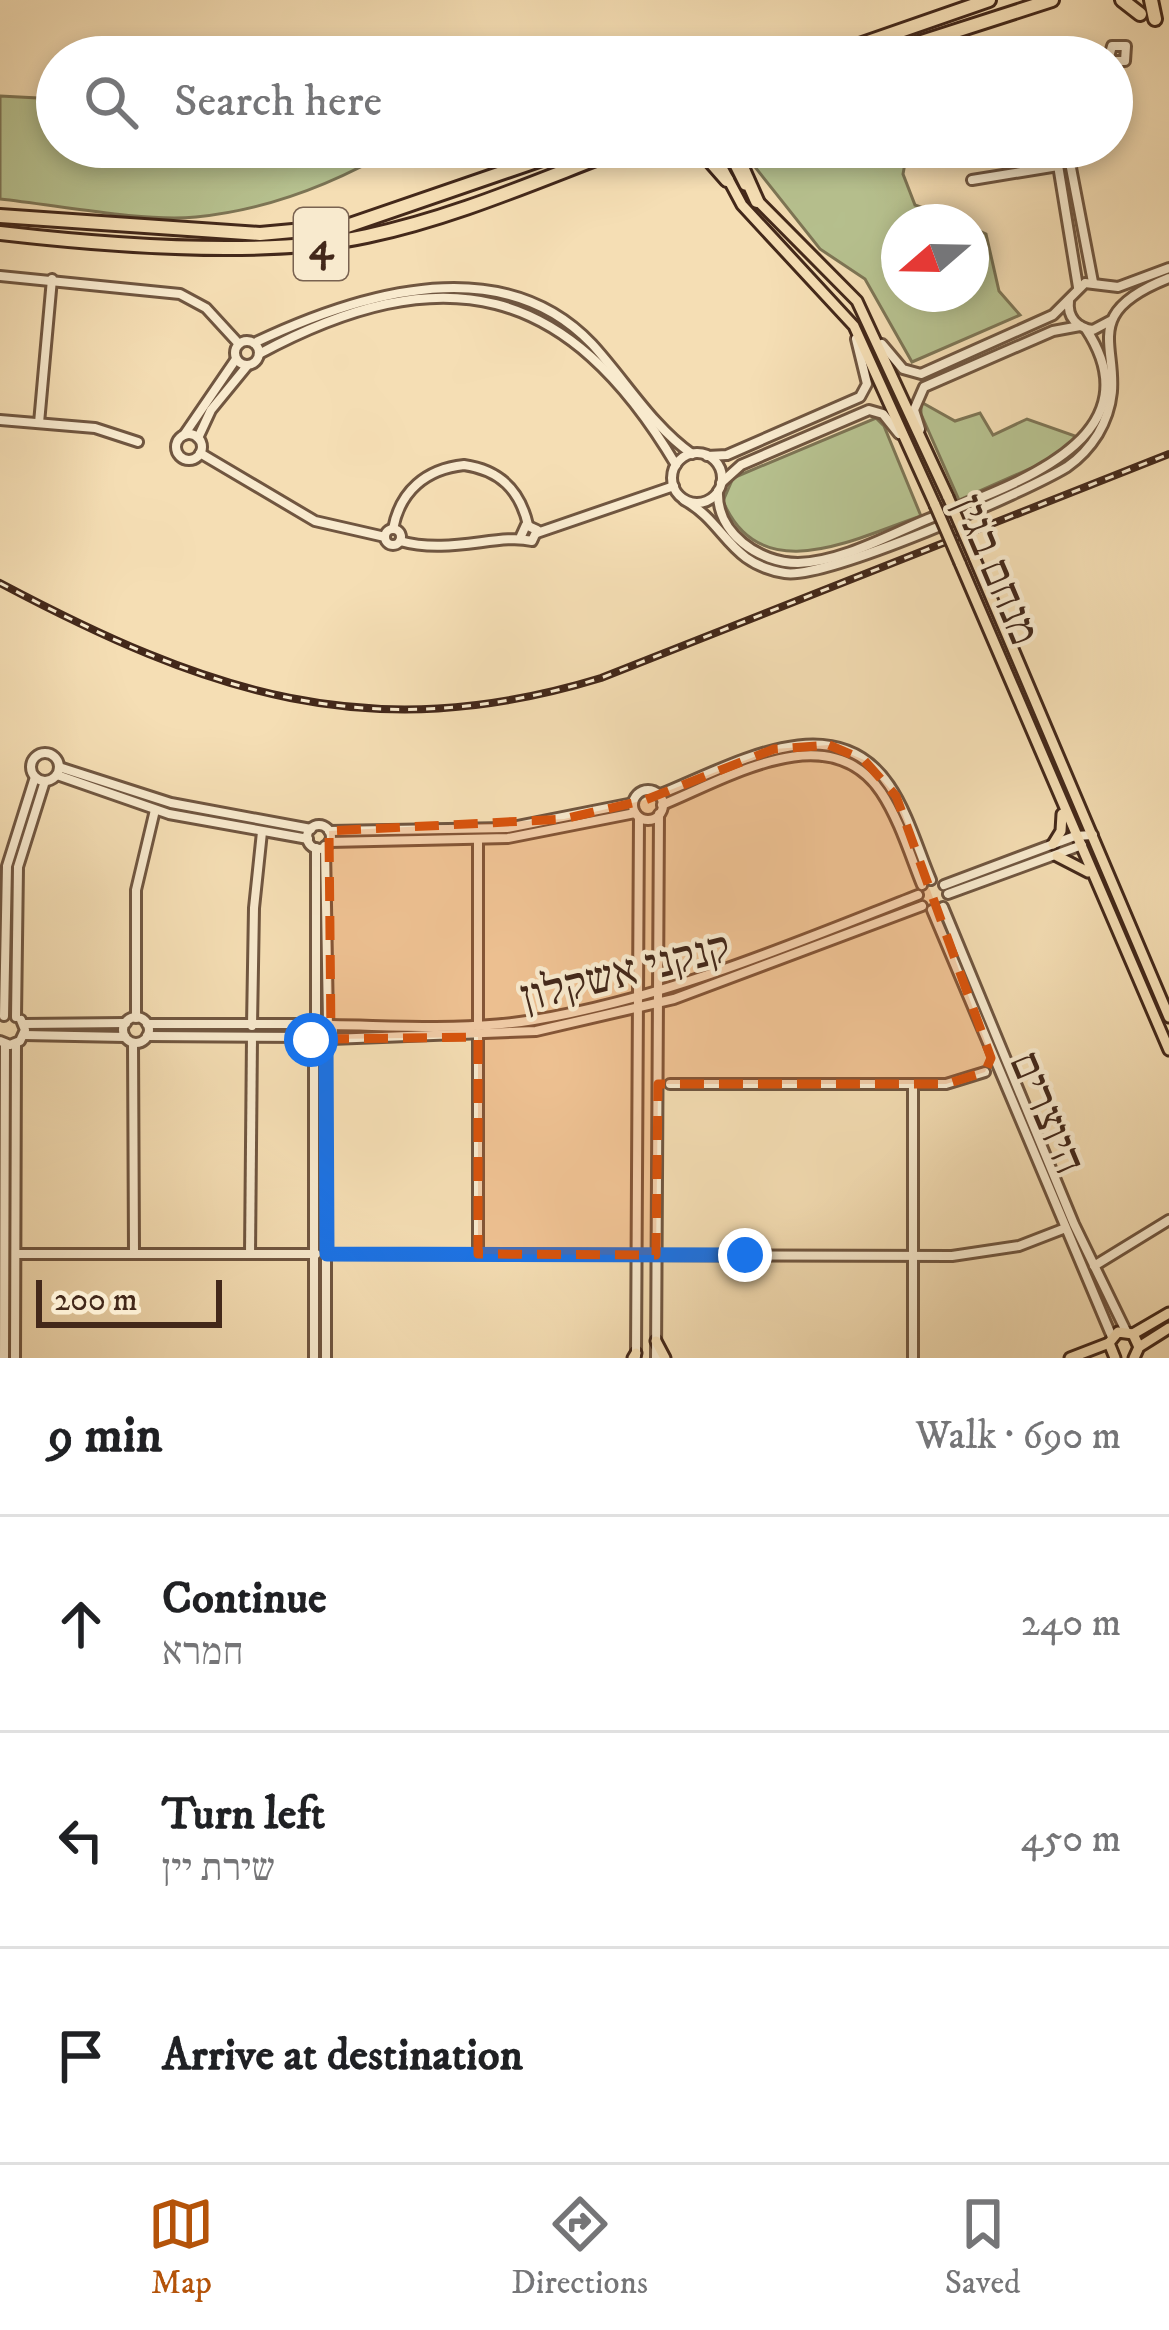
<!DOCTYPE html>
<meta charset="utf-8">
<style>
body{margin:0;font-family:"IM FELL DW Pica","Frank Ruhl Libre",serif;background:#f2f2f2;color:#202124}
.compass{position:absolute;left:881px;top:204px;width:108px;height:108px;border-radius:50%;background:#fff;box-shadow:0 6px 18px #0003;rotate:250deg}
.scale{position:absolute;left:36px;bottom:30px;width:186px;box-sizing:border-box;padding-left:12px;border:6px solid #43281a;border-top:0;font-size:33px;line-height:42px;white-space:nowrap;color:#43281a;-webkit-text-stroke:9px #f8eace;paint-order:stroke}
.stop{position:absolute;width:36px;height:36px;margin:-27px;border:9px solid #1a73e8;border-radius:50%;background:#fff}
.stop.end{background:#1a73e8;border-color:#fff;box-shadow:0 3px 12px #0008}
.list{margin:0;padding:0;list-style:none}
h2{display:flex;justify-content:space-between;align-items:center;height:156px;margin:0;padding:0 48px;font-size:51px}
h2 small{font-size:39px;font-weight:400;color:#757577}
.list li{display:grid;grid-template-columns:78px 1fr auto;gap:36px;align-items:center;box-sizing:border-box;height:216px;padding:0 48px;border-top:3px solid #e0e0e0}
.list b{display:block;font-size:45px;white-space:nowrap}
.list p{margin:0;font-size:39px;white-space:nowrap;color:#757577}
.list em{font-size:39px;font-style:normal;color:#757577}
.icon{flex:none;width:66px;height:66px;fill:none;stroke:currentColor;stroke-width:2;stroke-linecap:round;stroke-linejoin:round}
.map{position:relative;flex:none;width:1169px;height:1358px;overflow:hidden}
.search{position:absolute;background:#fff;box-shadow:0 6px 18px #0003;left:36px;right:36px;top:36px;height:132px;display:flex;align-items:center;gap:30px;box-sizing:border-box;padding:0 42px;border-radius:66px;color:#757577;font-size:45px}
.sheet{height:804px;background:#fff}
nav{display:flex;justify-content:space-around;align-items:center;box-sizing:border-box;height:168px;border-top:3px solid #e0e0e0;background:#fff;font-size:33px;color:#757577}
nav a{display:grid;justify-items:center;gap:6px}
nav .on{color:#b45309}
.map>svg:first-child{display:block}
.green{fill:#b7c290;stroke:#7d7555;stroke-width:3}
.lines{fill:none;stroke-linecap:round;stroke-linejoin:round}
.minor-casing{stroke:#705640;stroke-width:14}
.major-casing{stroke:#43281a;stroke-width:15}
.highway-casing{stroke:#43281a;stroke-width:18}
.minor{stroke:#f8eace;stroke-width:8}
.major{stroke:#f5deb4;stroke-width:9}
.highway{stroke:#f5deb4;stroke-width:12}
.rail-casing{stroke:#43281a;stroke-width:8}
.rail{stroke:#f8eace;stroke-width:3;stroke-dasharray:9;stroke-linecap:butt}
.major-bridge-casing{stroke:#43281a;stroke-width:15;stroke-linecap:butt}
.major-bridge{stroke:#f5deb4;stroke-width:9}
.route{stroke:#1a73e8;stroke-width:15}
.marked{fill:#d8540d;fill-opacity:0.2;stroke:#d8540d;stroke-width:9;stroke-dasharray:24 15;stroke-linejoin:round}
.labels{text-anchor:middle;stroke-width:9;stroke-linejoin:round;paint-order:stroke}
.shield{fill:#f8eace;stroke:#796250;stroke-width:3}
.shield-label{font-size:42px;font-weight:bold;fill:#43281a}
.street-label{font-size:45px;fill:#43281a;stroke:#f8eace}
</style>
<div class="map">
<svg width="1169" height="1358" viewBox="0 0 1169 1358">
<rect width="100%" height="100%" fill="#f5deb4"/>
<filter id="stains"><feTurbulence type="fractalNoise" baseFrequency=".00167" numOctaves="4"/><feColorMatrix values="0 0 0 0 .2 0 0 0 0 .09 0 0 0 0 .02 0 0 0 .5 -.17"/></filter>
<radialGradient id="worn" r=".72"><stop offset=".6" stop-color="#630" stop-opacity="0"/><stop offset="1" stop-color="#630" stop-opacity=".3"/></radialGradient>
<g class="green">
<path d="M0,96L57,99V147H397C336,183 267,210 196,217C141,222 57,205 0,199Z"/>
<path d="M752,147H908L903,174L915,205L961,222H899V294H971V227L986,234L999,291L1020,315L912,362L865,279L820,249L755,167Z"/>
<path d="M921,402L955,421L980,413L993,435L1027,419L1078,437L1054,458L959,500L921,414Z"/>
<path d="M876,418L884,426L921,516C856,538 760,590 723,501L733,478Z"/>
</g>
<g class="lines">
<g class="minor-casing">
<g id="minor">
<path d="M1109,57L1112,46H1126L1125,61H1112"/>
<path d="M1055,147L1078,287"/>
<path d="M1067,147L1093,282"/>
<path d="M972,180L1058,166"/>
<path d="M0,276L180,294L206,308L239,344"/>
<path d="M1069,301C1067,317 1077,328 1093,330L1110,321"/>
<circle cx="247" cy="353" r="12"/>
<path d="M254,343C357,294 501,248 592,344C625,380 652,426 692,454"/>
<path d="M882,344L903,369L921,374L1053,315L1085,283L1118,287L1169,268"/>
<path d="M259,354C443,255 568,283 676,465"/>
<path d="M0,420L95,428L138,442"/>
<path d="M39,423L52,279"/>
<path d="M920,429L914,410L924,387L1053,331L1080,326"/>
<circle cx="189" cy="447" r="13"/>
<path d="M184,435L236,359"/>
<path d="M198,438L211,410L247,366"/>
<path d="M200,453L315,521L385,537"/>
<circle cx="697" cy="478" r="25"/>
<path d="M707,456L727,455L860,397L867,384L856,339"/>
<path d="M721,483L741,465L869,410L883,414L899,434"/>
<path d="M718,491C716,533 759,563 798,563C841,562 889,535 928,519C1004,487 1160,442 1086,329"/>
<path d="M684,500C726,523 728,564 785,573C825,580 1026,492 1067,467C1080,458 1090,447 1098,434C1142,359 1060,321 1169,278"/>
<path d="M393,529C400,491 426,469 464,465C500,470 520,490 528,525"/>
<circle cx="393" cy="537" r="8"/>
<path d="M537,533L674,486"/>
<path d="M400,541C449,555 499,533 532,541L537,530L526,525L521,536"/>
<circle cx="45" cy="767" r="14"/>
<path d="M59,767L171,803L311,829"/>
<path d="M57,775L169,814L308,839"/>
<circle cx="648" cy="805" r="15"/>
<path d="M658,795C728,768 833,702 889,785C908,813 918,849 931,880"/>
<path d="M662,805C726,779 829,715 881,792C899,819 910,855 922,885"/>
<circle cx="319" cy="837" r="12"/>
<path d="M329,831L507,828L633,803"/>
<path d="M329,842L508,838L635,813"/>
<path d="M325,846L328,1022"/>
<path d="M944,885L1075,836L1093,835"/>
<path d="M948,894L1082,845"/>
<path d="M943,907L1074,1224L1126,1331"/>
<path d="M932,910L1112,1337"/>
<path d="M4,1016L7,866L35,777"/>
<path d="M16,1017L18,867L45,781"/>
<circle cx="136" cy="1030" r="13"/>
<path d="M136,1018V890L155,810"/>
<circle cx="321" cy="1032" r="12"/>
<path d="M316,1020V848"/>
<path d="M24,1024L126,1023"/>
<path d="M147,1024H311"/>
<path d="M332,1025C399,1026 467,1031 534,1020C667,998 793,944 918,895"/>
<path d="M252,1026L254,908L262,832"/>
<path d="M478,1026V841"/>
<path d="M24,1035L125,1037"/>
<path d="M147,1036L310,1037"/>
<path d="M331,1039L536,1031L674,999L922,906"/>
<path d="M0,1041L10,1045L20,1041L25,1030L21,1020"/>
<path d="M314,1042V1358"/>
<path d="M133,1043L134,1253"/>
<path d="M670,1084H946L985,1072"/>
<path d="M16,1254H316"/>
<path d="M250,1254L252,1037"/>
<path d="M327,1254L952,1256L1019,1246L1063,1229"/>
<path d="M478,1254V1037"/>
<path d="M1094,1266L1169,1220"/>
<path d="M636,1356L639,818"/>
<path d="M4,1358L5,1044"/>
<path d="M15,1358L16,1044"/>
<path d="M326,1358V1043"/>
<path d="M656,1358L659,814"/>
<path d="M913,1358V1084"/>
</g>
</g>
<g class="major-casing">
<g id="major">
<path d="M711,147L742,205L854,326L935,505"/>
<path d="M726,147L745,185"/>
<path d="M755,198L857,301L948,497"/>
<path d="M974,557L1169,1017"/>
<path d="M960,563L1169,1050"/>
<path d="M1053,844L1061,831L1062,814"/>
<path d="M1057,856L1088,872"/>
<path d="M1133,1334L1169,1313"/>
<path d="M656,1341L665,1358"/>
<path d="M633,1358L636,1353"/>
<path d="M1070,1358L1109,1343"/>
<path d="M1115,1358L1109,1343L1118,1332L1133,1334L1139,1347"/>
<path d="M1134,1358L1139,1347L1169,1328"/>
</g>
</g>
<g class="highway-casing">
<g id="highway">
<path d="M1122,0L1140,14"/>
<path d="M1151,0L1155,19"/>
<path d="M825,57L989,0"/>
<path d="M875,57L1052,0"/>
<path d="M698,147L727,180"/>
<path d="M733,147L757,201"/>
<path d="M0,216L260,234L347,226L577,147"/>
<path d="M0,233C104,245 265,258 367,236C457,217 541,179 627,147"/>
</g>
</g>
<use href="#minor" class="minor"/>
<use href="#major" class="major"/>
<use href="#highway" class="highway"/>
<g class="rail-casing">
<path id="rail" d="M0,583C206,692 368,749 601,678L1169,454"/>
</g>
<use href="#rail" class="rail"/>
<g class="major-bridge-casing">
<g id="major-bridge">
<path d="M948,497L974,557"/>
<path d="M935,505L960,563"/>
</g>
</g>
<use href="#major-bridge" class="major-bridge"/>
</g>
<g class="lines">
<path class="route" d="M311,1040L326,1043L327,1254L745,1255"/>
</g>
<path class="marked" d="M829,745L864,760L896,796L991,1058L985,1072L946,1084H658L656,1255L478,1254V1037L331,1039L329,831L564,819L645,800L774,749Z"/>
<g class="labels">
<rect class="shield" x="294" y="208" width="54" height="72" rx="9"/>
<g class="shield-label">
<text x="321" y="259">4</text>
</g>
<g class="street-label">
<text transform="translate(998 569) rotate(67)" y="16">מנחם בגין</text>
<text transform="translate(625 970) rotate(-14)" y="16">קנקני אשקלון</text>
<text transform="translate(1049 1112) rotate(67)" y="16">היוצרים</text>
</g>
</g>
<rect width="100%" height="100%" filter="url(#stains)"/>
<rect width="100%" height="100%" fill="url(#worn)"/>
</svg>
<svg class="compass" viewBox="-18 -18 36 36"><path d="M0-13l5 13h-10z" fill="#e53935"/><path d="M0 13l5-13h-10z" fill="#757577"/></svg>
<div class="scale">200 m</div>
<div class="stop" style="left:311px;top:1040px"></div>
<div class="stop end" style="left:745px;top:1255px"></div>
<div class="search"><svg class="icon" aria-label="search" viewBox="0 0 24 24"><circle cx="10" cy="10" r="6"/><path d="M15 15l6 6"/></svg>Search here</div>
</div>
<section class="sheet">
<h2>9 min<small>Walk · 690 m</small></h2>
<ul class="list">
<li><svg class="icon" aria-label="ahead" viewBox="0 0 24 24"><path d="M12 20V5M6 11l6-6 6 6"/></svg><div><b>Continue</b><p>חמרא</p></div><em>240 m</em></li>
<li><svg class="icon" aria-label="left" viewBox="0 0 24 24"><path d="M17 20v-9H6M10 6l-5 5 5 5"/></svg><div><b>Turn left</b><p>שירת יין</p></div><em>450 m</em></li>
<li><svg class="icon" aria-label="arrive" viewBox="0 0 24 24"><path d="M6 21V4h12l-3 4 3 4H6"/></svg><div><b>Arrive at destination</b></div></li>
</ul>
</section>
<nav>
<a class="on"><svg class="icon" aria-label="map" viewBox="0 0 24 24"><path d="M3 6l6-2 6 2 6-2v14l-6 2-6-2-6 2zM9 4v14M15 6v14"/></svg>Map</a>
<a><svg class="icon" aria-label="directions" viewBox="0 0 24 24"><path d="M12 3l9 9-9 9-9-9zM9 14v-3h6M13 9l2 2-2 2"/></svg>Directions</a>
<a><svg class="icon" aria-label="saved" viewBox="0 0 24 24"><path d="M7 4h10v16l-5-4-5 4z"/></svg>Saved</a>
</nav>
